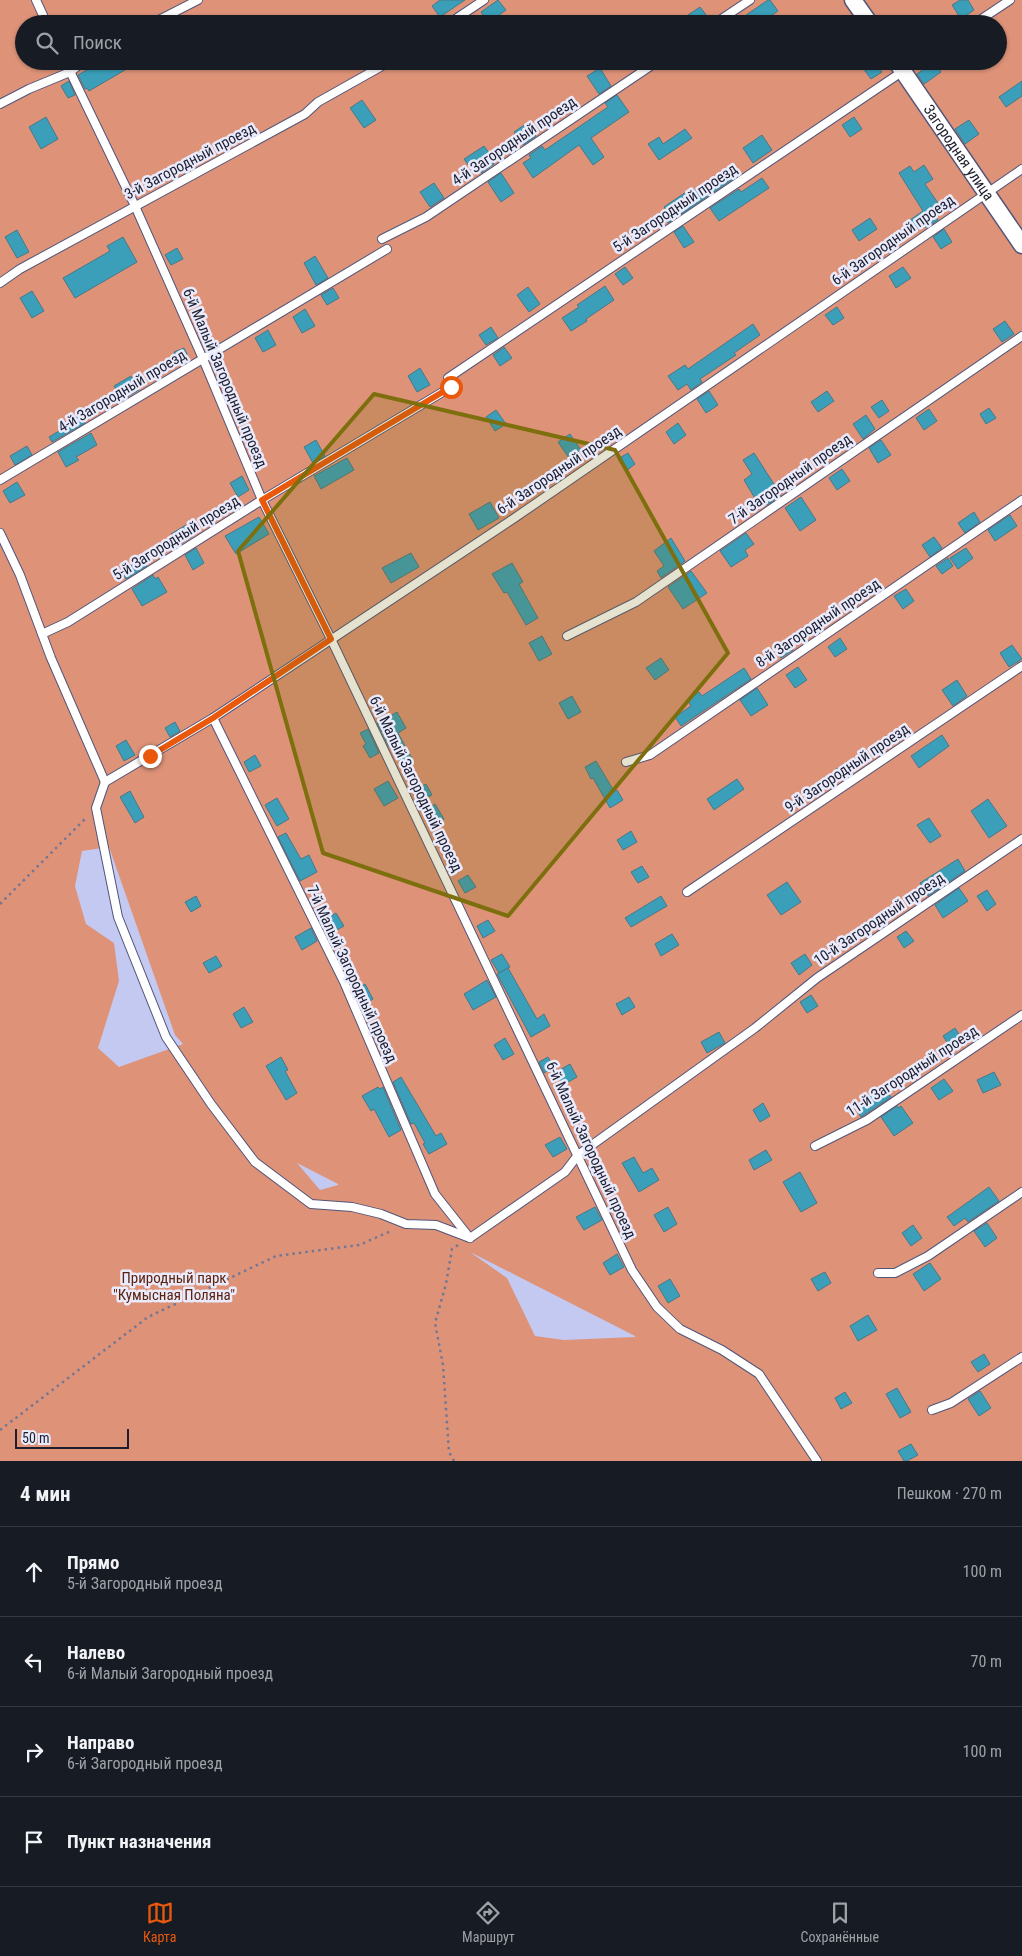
<!DOCTYPE html>
<html lang="ru">
<meta charset="utf-8">
<style>
body{margin:0;font-family:"Roboto Condensed",sans-serif;background:#242831;color:#f1f3f6}
.scale{position:absolute;left:15px;bottom:12px;width:114px;box-sizing:border-box;padding-left:5px;border:2px solid #1d1e2d;border-top:0;font-size:14px;line-height:18px;white-space:nowrap;color:#1d1e2d;-webkit-text-stroke:4px #e9ebfc;paint-order:stroke}
.stop{position:absolute;width:15px;height:15px;margin:-11px;border:4px solid #ea580c;border-radius:50%;background:#fff}
.stop.end{background:#ea580c;border-color:#fff;box-shadow:0 1px 5px #0008}
.list{margin:0;padding:0;list-style:none}
h2{display:flex;justify-content:space-between;align-items:center;height:65px;margin:0;padding:0 20px;font-size:21px}
h2 small{font-size:16px;font-weight:400;color:#9ea1a6}
.list li{display:grid;grid-template-columns:32px 1fr auto;gap:15px;align-items:center;box-sizing:border-box;height:90px;padding:0 20px;border-top:1px solid #363941}
.list b{display:block;font-size:19px;white-space:nowrap}
.list p{margin:0;font-size:16px;white-space:nowrap;color:#9ea1a6}
.list em{font-size:16px;font-style:normal;color:#9ea1a6}
.icon{flex:none;width:28px;height:28px;fill:none;stroke:currentColor;stroke-width:2;stroke-linecap:round;stroke-linejoin:round}
.map{position:relative;flex:none;width:1022px;height:1461px;overflow:hidden}
.search{position:absolute;background:#171b24;box-shadow:0 1px 4px #0004;left:15px;right:15px;top:15px;height:55px;display:flex;align-items:center;gap:12px;box-sizing:border-box;padding:0 18px;border-radius:28px;color:#9ea1a6;font-size:19px}
.sheet{height:425px;background:#171b24}
nav{display:flex;justify-content:space-around;align-items:center;box-sizing:border-box;height:70px;border-top:1px solid #363941;background:#171b24;font-size:14px;color:#9ea1a6}
nav a{display:grid;justify-items:center;gap:2px}
nav .on{color:#ea580c}
.map>svg:first-child{display:block}
.green{fill:#de9379;fill-rule:evenodd}
.building{fill:#3b9fba;stroke:#487887}
.lines{fill:none;stroke-linecap:round;stroke-linejoin:round}
.service-casing{stroke:#525578;stroke-width:10}
.minor-casing{stroke:#525578;stroke-width:19}
.path{stroke:#747793;stroke-width:2.5;stroke-dasharray:2.5 4;stroke-linecap:butt}
.service{stroke:#fff;stroke-width:8}
.minor{stroke:#fff;stroke-width:16}
.route{stroke:#ea580c;stroke-width:6}
.marked{fill:#7e6f0e;fill-opacity:0.2;stroke:#7e6f0e;stroke-width:4;stroke-linejoin:round}
.labels{text-anchor:middle;stroke-width:5;stroke-linejoin:round;paint-order:stroke}
.street-label{font-size:15px;fill:#1d1e2d;stroke:#e9ebfc}
.park-label{font-size:15px;fill:#5d220c;stroke:#e9ebfc}
</style>
<div class="map">
<svg width="1022" height="1461" viewBox="0 0 1022 1461">
<rect width="100%" height="100%" fill="#c4c9f1"/>
<path class="green" d="M0,0H1022V1461H0ZM24,24H998V61H24ZM109,847L175,1035L183,1044L119,1067L98,1048L119,981L114,943L86,924L75,886L82,851ZM297,1163L338,1184V1185L320,1190ZM470,1252L635,1336V1337L564,1340L535,1336L507,1278Z"/>
<g class="building">
<path d="M440,0H465L440,17L432,6Z"/>
<path d="M498,0L506,10L488,23L481,12Z"/>
<path d="M768,0H770L778,11L759,24H733Z"/>
<path d="M960,0H968L974,10L961,19L952,5Z"/>
<path d="M700,7L707,16L694,24L688,15Z"/>
<path d="M102,61H120L125,70L89,91L87,88L85,89L78,75Z"/>
<path d="M874,61L882,72L871,79L863,68Z"/>
<path d="M934,62L941,72L924,84L917,74Z"/>
<path d="M600,68L611,86L599,94L587,76Z"/>
<path d="M69,81L75,95L68,98L61,86Z"/>
<path d="M1022,81V96L1006,107L999,97Z"/>
<path d="M617,95L629,112L591,138L604,157L593,165L579,145L533,178L523,163L531,158L529,155L542,146L545,150L608,107L605,103Z"/>
<path d="M362,100L376,120L364,128L350,108Z"/>
<path d="M46,117L58,139L41,149L29,127Z"/>
<path d="M854,117L862,129L850,137L842,125Z"/>
<path d="M969,120L979,134L965,144L955,129Z"/>
<path d="M527,123L536,136L523,145L514,132Z"/>
<path d="M685,129L692,138L659,160L648,144L659,137L663,144Z"/>
<path d="M762,135L772,150L753,163L743,148Z"/>
<path d="M484,146L493,158L491,159L494,164L481,173L478,168L473,172L464,159Z"/>
<path d="M924,165L933,179L925,184L944,212L936,217L938,220L926,228L924,224L916,230L910,220L923,211L899,173L910,166L914,172Z"/>
<path d="M726,169L733,179L668,223L662,214L667,211L664,207L692,188L694,191Z"/>
<path d="M501,173L514,193L501,202L488,182Z"/>
<path d="M762,178L769,188L719,221L710,208L739,189L741,192Z"/>
<path d="M434,183L444,198L430,207L420,192Z"/>
<path d="M870,218L877,229L859,241L852,230Z"/>
<path d="M683,226L694,242L684,248L674,232Z"/>
<path d="M944,229L952,242L941,249L933,237Z"/>
<path d="M17,230L29,252L17,258L5,237Z"/>
<path d="M123,237L137,262L75,298L63,278L110,251L107,246Z"/>
<path d="M177,248L183,259L171,265L165,255Z"/>
<path d="M315,256L328,278L316,285L304,263Z"/>
<path d="M625,267L633,278L623,285L615,274Z"/>
<path d="M903,267L911,278L896,288L889,276Z"/>
<path d="M605,286L614,300L586,319L587,321L571,331L562,318L579,307L577,305Z"/>
<path d="M528,287L540,304L529,312L517,295Z"/>
<path d="M333,288L339,298L327,305L321,295Z"/>
<path d="M32,291L44,311L32,318L20,298Z"/>
<path d="M837,307L844,318L833,325L825,315Z"/>
<path d="M305,309L315,326L302,333L293,317Z"/>
<path d="M1005,321L1014,334L1002,342L993,329Z"/>
<path d="M753,324L760,335L734,353L736,355L700,379L702,382L691,390L687,384L678,390L668,376L685,365L688,369Z"/>
<path d="M491,327L498,338L486,345L479,335Z"/>
<path d="M268,330L276,345L263,352L255,338Z"/>
<path d="M504,347L512,358L500,366L493,355Z"/>
<path d="M184,348L189,358L178,363L174,352Z"/>
<path d="M420,368L430,385L417,392L408,376Z"/>
<path d="M131,376L139,390L122,400L114,386Z"/>
<path d="M709,391L718,405L706,413L697,399Z"/>
<path d="M827,391L834,401L818,412L811,402Z"/>
<path d="M882,400L889,411L879,418L871,407Z"/>
<path d="M989,408L996,418L986,424L980,414Z"/>
<path d="M929,409L937,421L924,430L916,418Z"/>
<path d="M496,410L506,424L495,431L486,417Z"/>
<path d="M80,414L85,423L52,442L49,437L64,428L62,424Z"/>
<path d="M866,415L875,429L863,439L853,424Z"/>
<path d="M678,423L686,435L674,444L666,432Z"/>
<path d="M91,433L97,445L76,457L79,460L66,467L58,452Z"/>
<path d="M570,434L581,450L569,458L558,442Z"/>
<path d="M316,440L325,456L313,463L304,447Z"/>
<path d="M881,440L891,455L878,463L869,448Z"/>
<path d="M27,446L32,455L15,465L10,456Z"/>
<path d="M628,453L635,464L626,471L618,459Z"/>
<path d="M754,453L781,495L767,505L761,497L756,500L744,480L752,474L743,460Z"/>
<path d="M347,458L354,470L321,489L314,476Z"/>
<path d="M842,469L850,481L837,490L829,478Z"/>
<path d="M242,476L249,490L238,497L230,483Z"/>
<path d="M17,482L25,495L10,503L3,491Z"/>
<path d="M801,497L816,520L800,531L785,508Z"/>
<path d="M490,502L499,518L478,530L469,514Z"/>
<path d="M974,512L980,522L965,533L958,523Z"/>
<path d="M1010,515L1017,526L995,541L988,530Z"/>
<path d="M259,517L269,534L236,554L225,536Z"/>
<path d="M186,525L193,536L179,545L171,534Z"/>
<path d="M746,533L754,544L745,550L748,556L731,567L720,551Z"/>
<path d="M934,537L942,548L930,557L922,545Z"/>
<path d="M671,538L685,561L661,578L657,571L664,566L654,551Z"/>
<path d="M196,548L204,563L193,570L185,555Z"/>
<path d="M966,548L973,558L958,569L950,558Z"/>
<path d="M411,553L419,567L391,583L382,568Z"/>
<path d="M948,558L953,566L942,574L936,566Z"/>
<path d="M143,559L147,566L126,579L122,571Z"/>
<path d="M512,563L523,582L519,584L538,618L526,625L507,592L504,593L492,574Z"/>
<path d="M691,571L707,593L683,609L668,587Z"/>
<path d="M153,575L155,579L158,577L167,592L142,606L132,589Z"/>
<path d="M906,589L914,601L903,609L894,596Z"/>
<path d="M542,636L552,654L539,661L529,643Z"/>
<path d="M840,638L847,649L835,657L828,647Z"/>
<path d="M787,641L793,650L781,658L775,649Z"/>
<path d="M1012,645L1022,659L1009,667L1000,653Z"/>
<path d="M661,658L669,670L655,680L646,668Z"/>
<path d="M798,667L807,680L795,688L786,675Z"/>
<path d="M744,668L751,679L681,726L675,717L691,706L687,700L699,692L702,696Z"/>
<path d="M957,680L967,696L953,706L942,690Z"/>
<path d="M757,688L768,705L751,716L740,700Z"/>
<path d="M572,696L581,712L568,719L559,703Z"/>
<path d="M397,712L406,728L398,733L414,762L404,768L392,746L389,747L377,723Z"/>
<path d="M175,722L180,731L170,737L165,728Z"/>
<path d="M368,729L379,753L370,758L363,746L366,744L360,733Z"/>
<path d="M942,735L949,746L919,768L911,756Z"/>
<path d="M126,740L135,755L124,761L116,746Z"/>
<path d="M255,755L261,766L249,772L244,762Z"/>
<path d="M596,761L614,791L617,790L623,800L610,808L593,778L591,779L585,767Z"/>
<path d="M847,762L853,771L842,779L835,770Z"/>
<path d="M737,779L744,789L714,810L707,799Z"/>
<path d="M388,781L398,798L384,806L374,789Z"/>
<path d="M426,784L432,795L421,801L415,790Z"/>
<path d="M130,791L144,817L135,823L120,797Z"/>
<path d="M277,798L289,819L277,826L265,805Z"/>
<path d="M988,799L1007,826L989,838L971,811Z"/>
<path d="M435,804L444,819L433,825L425,810Z"/>
<path d="M929,818L941,836L930,843L917,825Z"/>
<path d="M631,831L637,842L623,850L617,840Z"/>
<path d="M286,833L301,859L309,855L317,872L300,881L278,837Z"/>
<path d="M958,859L965,871L928,896L920,883Z"/>
<path d="M642,866L649,877L638,883L631,872Z"/>
<path d="M468,875L476,887L465,893L458,881Z"/>
<path d="M787,882L801,902L781,915L767,895Z"/>
<path d="M959,888L968,901L943,918L935,905Z"/>
<path d="M987,890L996,904L987,911L977,896Z"/>
<path d="M196,896L201,906L191,912L185,902Z"/>
<path d="M661,896L667,906L631,927L625,918Z"/>
<path d="M336,913L344,926L327,935L321,922Z"/>
<path d="M488,920L495,931L483,938L477,926Z"/>
<path d="M311,928L317,941L302,950L295,937Z"/>
<path d="M906,931L914,941L904,948L897,937Z"/>
<path d="M672,934L679,945L661,956L655,944Z"/>
<path d="M502,954L510,967L499,973L491,960Z"/>
<path d="M805,954L812,965L799,975L791,963Z"/>
<path d="M216,956L222,966L209,973L203,963Z"/>
<path d="M508,968L537,1019L544,1014L550,1026L531,1037L497,974Z"/>
<path d="M487,980L496,997L473,1010L464,994Z"/>
<path d="M365,984L373,999L361,1006L354,990Z"/>
<path d="M811,995L818,1006L807,1013L800,1002Z"/>
<path d="M629,997L635,1007L622,1015L616,1004Z"/>
<path d="M244,1007L253,1022L241,1028L233,1014Z"/>
<path d="M955,1028L964,1042L952,1050L943,1036Z"/>
<path d="M719,1032L725,1043L707,1053L701,1042Z"/>
<path d="M505,1038L514,1054L503,1060L494,1045Z"/>
<path d="M281,1057L288,1070L285,1071L297,1093L286,1100L266,1066Z"/>
<path d="M548,1057L554,1067L544,1073L539,1062Z"/>
<path d="M570,1064L577,1077L563,1085L556,1072Z"/>
<path d="M994,1072L1001,1085L983,1093L977,1080Z"/>
<path d="M401,1077L436,1136L441,1133L447,1144L429,1154L423,1144L425,1143L414,1123L411,1124L393,1082Z"/>
<path d="M944,1079L953,1091L939,1100L931,1088Z"/>
<path d="M378,1087L380,1089L383,1087L401,1130L389,1137L374,1109L371,1111L362,1096Z"/>
<path d="M884,1087L891,1097L861,1117L854,1106Z"/>
<path d="M763,1103L770,1116L760,1122L753,1110Z"/>
<path d="M897,1106L898,1108L901,1106L913,1123L894,1136L881,1117Z"/>
<path d="M560,1137L567,1149L553,1157L545,1145Z"/>
<path d="M766,1150L772,1160L754,1170L749,1160Z"/>
<path d="M634,1157L643,1173L652,1168L659,1180L639,1192L622,1163Z"/>
<path d="M800,1172L817,1203L801,1212L783,1182Z"/>
<path d="M989,1187L999,1201L968,1222L965,1218L954,1226L947,1217Z"/>
<path d="M595,1207L602,1220L584,1230L576,1217Z"/>
<path d="M668,1207L677,1224L664,1232L654,1215Z"/>
<path d="M987,1223L997,1238L985,1247L974,1231Z"/>
<path d="M913,1225L922,1238L911,1246L902,1233Z"/>
<path d="M617,1254L624,1267L610,1275L603,1263Z"/>
<path d="M930,1263L941,1279L924,1291L913,1274Z"/>
<path d="M825,1272L831,1283L818,1291L811,1279Z"/>
<path d="M670,1279L680,1296L668,1303L658,1286Z"/>
<path d="M868,1315L877,1330L858,1341L850,1326Z"/>
<path d="M984,1354L990,1364L978,1372L971,1362Z"/>
<path d="M897,1388L911,1412L900,1418L886,1394Z"/>
<path d="M980,1391L991,1408L979,1416L968,1399Z"/>
<path d="M845,1392L852,1403L841,1409L835,1398Z"/>
<path d="M911,1444L918,1455L907,1461H904L898,1451Z"/>
</g>
<g class="lines">
<g class="service-casing">
<g id="service">
<path d="M36,0L47,24"/>
<path d="M151,24L198,0"/>
<path d="M448,24L484,0"/>
<path d="M714,24L750,0"/>
<path d="M974,24L1010,0"/>
<path d="M65,61L135,206L203,359L262,500L331,639L632,1270L657,1307L680,1329L722,1350L759,1374L817,1461"/>
<path d="M0,104L29,89L70,72L84,61"/>
<path d="M382,239L426,217L658,61"/>
<path d="M0,283L20,269L305,114L318,102L391,61"/>
<path d="M448,378L918,61"/>
<path d="M0,480L387,249"/>
<path d="M0,533L20,575L51,658L105,782"/>
<path d="M42,634L68,622L262,500L451,387"/>
<path d="M567,636L636,602L1022,336"/>
<path d="M213,718L344,982L435,1194L469,1237"/>
<path d="M626,762L650,755L1022,500"/>
<path d="M105,782L213,718L513,519L1022,169"/>
<path d="M105,782L96,808L118,917L166,1037L211,1104L255,1162L311,1204L352,1207L381,1214L406,1224L436,1225L470,1238"/>
<path d="M687,892L1022,666"/>
<path d="M815,1146L867,1120L1022,1015"/>
<path d="M470,1238L565,1172L578,1155L755,1028L817,978L1022,839"/>
<path d="M878,1273H895L928,1256L1022,1192"/>
<path d="M932,1410L951,1403L1022,1357"/>
</g>
</g>
<g class="minor-casing">
<g id="minor">
<path d="M853,0L870,24"/>
<path id="s1" d="M896,61L1022,245"/>
</g>
</g>
<g class="path">
<path d="M0,904L87,817"/>
<path d="M0,1430L148,1317L276,1256L359,1245L391,1231"/>
<path d="M454,1461L449,1452L443,1365L435,1323L446,1284L452,1249L458,1245"/>
</g>
<use href="#service" class="service"/>
<use href="#minor" class="minor"/>
</g>
<g class="lines">
<path class="route" d="M150,756L213,718L331,639L262,500L451,387"/>
</g>
<path class="marked" d="M374,394L615,450L728,653L508,916L323,853L238,551Z"/>
<g class="labels">
<g class="street-label">
<text transform="translate(514 141) rotate(-34)" y="5">4-й Загородный проезд</text>
<text dy="5" stroke="none"><textPath href="#s1" startOffset="111">Загородная улица</textPath></text>
<text transform="translate(190 161) rotate(-28)" y="5">3-й Загородный проезд</text>
<text transform="translate(675 208) rotate(-34)" y="5">5-й Загородный проезд</text>
<text transform="translate(893 240) rotate(-35)" y="5">6-й Загородный проезд</text>
<text transform="translate(225 378) rotate(67)" y="5">6-й Малый Загородный проезд</text>
<text transform="translate(122 391) rotate(-31)" y="5">4-й Загородный проезд</text>
<text transform="translate(559 470) rotate(-34)" y="5">6-й Загородный проезд</text>
<text transform="translate(790 479) rotate(-35)" y="5">7-й Загородный проезд</text>
<text transform="translate(176 538) rotate(-32)" y="5">5-й Загородный проезд</text>
<text transform="translate(818 623) rotate(-34)" y="5">8-й Загородный проезд</text>
<text transform="translate(847 768) rotate(-34)" y="5">9-й Загородный проезд</text>
<text transform="translate(416 784) rotate(64)" y="5">6-й Малый Загородный проезд</text>
<text transform="translate(879 919) rotate(-34)" y="5">10-й Загородный проезд</text>
<text transform="translate(352 974) rotate(65)" y="5">7-й Малый Загородный проезд</text>
<text transform="translate(912 1071) rotate(-33)" y="5">11-й Загородный проезд</text>
<text transform="translate(591 1150) rotate(65)" y="5">6-й Малый Загородный проезд</text>
</g>
<g class="park-label">
<text x="174" y="1283">Природный парк<tspan x="174" dy="17">"Кумысная Поляна"</tspan></text>
</g>
</g>
</svg>
<div class="scale">50 m</div>
<div class="stop" style="left:451px;top:387px"></div>
<div class="stop end" style="left:150px;top:756px"></div>
<div class="search"><svg class="icon" aria-label="search" viewBox="0 0 24 24"><circle cx="10" cy="10" r="6"/><path d="M15 15l6 6"/></svg>Поиск</div>
</div>
<section class="sheet">
<h2>4 мин<small>Пешком · 270 m</small></h2>
<ul class="list">
<li><svg class="icon" aria-label="ahead" viewBox="0 0 24 24"><path d="M12 20V5M6 11l6-6 6 6"/></svg><div><b>Прямо</b><p>5-й Загородный проезд</p></div><em>100 m</em></li>
<li><svg class="icon" aria-label="left" viewBox="0 0 24 24"><path d="M17 20v-9H6M10 6l-5 5 5 5"/></svg><div><b>Налево</b><p>6-й Малый Загородный проезд</p></div><em>70 m</em></li>
<li><svg class="icon" aria-label="right" viewBox="0 0 24 24"><path d="M7 20v-9h11M14 6l5 5-5 5"/></svg><div><b>Направо</b><p>6-й Загородный проезд</p></div><em>100 m</em></li>
<li><svg class="icon" aria-label="arrive" viewBox="0 0 24 24"><path d="M6 21V4h12l-3 4 3 4H6"/></svg><div><b>Пункт назначения</b></div></li>
</ul>
</section>
<nav>
<a class="on"><svg class="icon" aria-label="map" viewBox="0 0 24 24"><path d="M3 6l6-2 6 2 6-2v14l-6 2-6-2-6 2zM9 4v14M15 6v14"/></svg>Карта</a>
<a><svg class="icon" aria-label="directions" viewBox="0 0 24 24"><path d="M12 3l9 9-9 9-9-9zM9 14v-3h6M13 9l2 2-2 2"/></svg>Маршрут</a>
<a><svg class="icon" aria-label="saved" viewBox="0 0 24 24"><path d="M7 4h10v16l-5-4-5 4z"/></svg>Сохранённые</a>
</nav>
